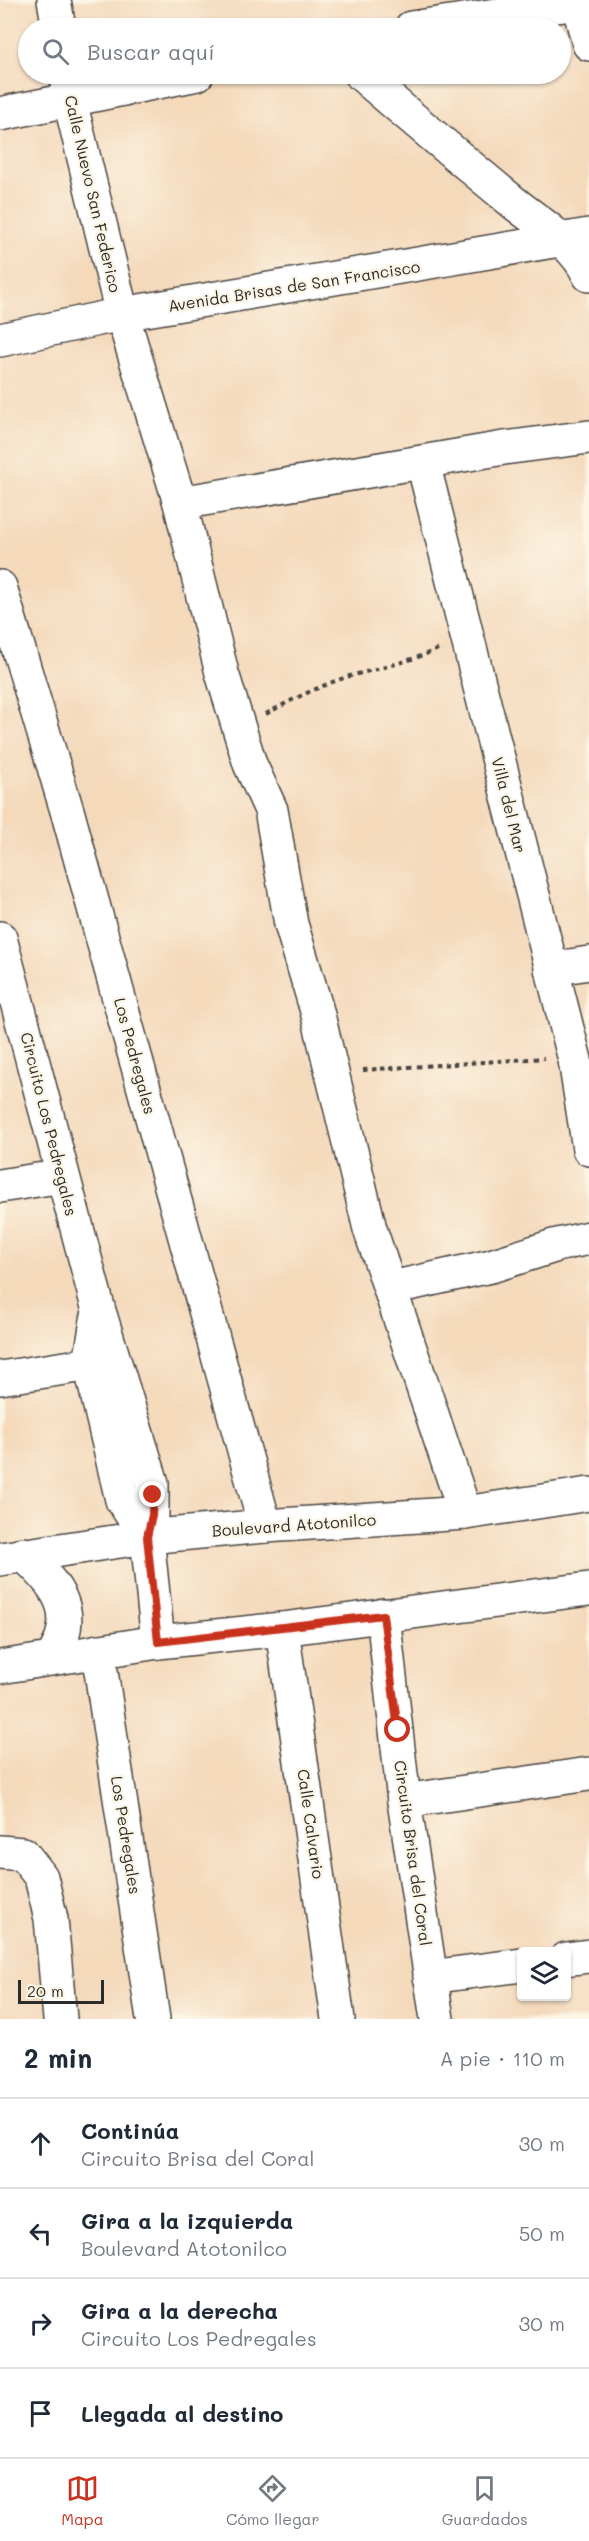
<!DOCTYPE html>
<html lang="es">
<meta charset="utf-8">
<style>
body{margin:0;font-family:Mali,sans-serif;background:#f6f6f7;color:#1f2937}
.controls{position:absolute;right:18px;bottom:18px;display:grid;overflow:hidden;border-radius:6px;box-shadow:0 2px 4px #0004}
.controls button{width:54px;height:54px;display:grid;place-items:center;padding:0;border:0;border-bottom:2px solid #e0e1e3;background:#fff;color:#1f2937;font:30px sans-serif}
.scale{position:absolute;left:18px;bottom:15px;width:86px;box-sizing:border-box;padding-left:6px;border:3px solid #2b2b2b;border-top:0;font-size:16px;line-height:21px;white-space:nowrap;color:#2b2b2b;-webkit-text-stroke:4px #fcf5e5;paint-order:stroke}
.stop{position:absolute;width:18px;height:18px;margin:-14px;border:4px solid #c8321e;border-radius:50%;background:#fff}
.stop.end{background:#c8321e;border-color:#fff;box-shadow:0 2px 6px #0008}
.list{margin:0;padding:0;list-style:none}
h2{display:flex;justify-content:space-between;align-items:center;height:78px;margin:0;padding:0 24px;font-size:26px}
h2 small{font-size:20px;font-weight:400;color:#747a83}
.list li{display:grid;grid-template-columns:39px 1fr auto;gap:18px;align-items:center;box-sizing:border-box;height:90px;padding:0 24px;border-top:2px solid #e0e1e3}
.list b{display:block;font-size:22px;white-space:nowrap}
.list p{margin:0;font-size:20px;white-space:nowrap;color:#747a83}
.list em{font-size:20px;font-style:normal;color:#747a83}
.icon{flex:none;width:33px;height:33px;fill:none;stroke:currentColor;stroke-width:2;stroke-linecap:round;stroke-linejoin:round}
.map{position:relative;flex:none;width:589px;height:2019px;overflow:hidden}
.search{position:absolute;background:#fff;box-shadow:0 2px 4px #0004;left:18px;right:18px;top:18px;height:66px;display:flex;align-items:center;gap:15px;box-sizing:border-box;padding:0 21px;border-radius:33px;color:#747a83;font-size:22px}
.sheet{height:438px;background:#fff}
nav{display:flex;justify-content:space-around;align-items:center;box-sizing:border-box;height:84px;border-top:2px solid #e0e1e3;background:#fff;font-size:16px;color:#747a83}
nav a{display:grid;justify-items:center;gap:3px}
nav .on{color:#c8321e}
.map>svg:first-child{display:block}
.lines{fill:none;stroke-linecap:round;stroke-linejoin:round}
.street-casing{stroke:#494541;stroke-width:36}
.path{stroke:#494541;stroke-width:4;stroke-dasharray:4.5 4.5;stroke-linecap:butt}
.street{stroke:#fff;stroke-width:33}
.route{stroke:#c8321e;stroke-width:8}
.labels{text-anchor:middle;stroke-width:4.5;stroke-linejoin:round;paint-order:stroke}
.street-label{font-size:16px;fill:#2b2b2b;stroke:#fcf5e5}
</style>
<div class="map">
<svg width="589" height="2019" viewBox="0 0 589 2019">
<rect width="100%" height="100%" fill="#fcf5e5"/>
<filter id="ink" filterUnits="userSpaceOnUse"><feTurbulence type="fractalNoise" baseFrequency=".0167" numOctaves="2"/><feDisplacementMap in="SourceGraphic" scale="12" xChannelSelector="R" yChannelSelector="G"/><feConvolveMatrix kernelMatrix="1 2 1 2 8 2 1 2 1" color-interpolation-filters="sRGB"/></filter>
<filter id="wash" filterUnits="userSpaceOnUse"><feTurbulence type="fractalNoise" baseFrequency=".008" numOctaves="4" result="noise"/><feDisplacementMap in="SourceGraphic" scale="24" xChannelSelector="R" yChannelSelector="G"/><feGaussianBlur stdDeviation="1.35" result="paint"/><feColorMatrix in="noise" values="0 0 0 0 0 0 0 0 0 0 0 0 0 0 0 0 0 1.4 0 .05"/><feComposite in="paint" operator="in"/></filter>
<g filter="url(#wash)">
<rect width="100%" height="100%" fill="#f4d9bb"/>
</g>
<g filter="url(#ink)">
<g class="lines">
<g class="street-casing">
<g id="street">
<path d="M54,0L59,28"/>
<path d="M577,0L589,44"/>
<path d="M411,28L577,3"/>
<path d="M66,74L70,101L122,314L180,503L222,673L250,764L271,810L291,924L317,1011L370,1229L465,1513"/>
<path d="M361,74C411,118 462,160 513,202C540,224 574,243 589,275"/>
<path d="M0,114L197,74"/>
<path d="M0,340L122,314L589,235"/>
<path d="M423,463L575,1060L589,1149"/>
<path d="M180,503L504,448L589,437"/>
<path d="M0,587L68,814L265,1526"/>
<path d="M0,938L99,1311L152,1483V1515L147,1537L158,1642"/>
<path d="M551,969L589,963"/>
<path d="M0,1186L62,1176"/>
<path d="M391,1288L491,1266L557,1245L589,1238"/>
<path d="M97,1320L90,1364L122,1500L147,1537"/>
<path d="M0,1378L111,1361"/>
<path d="M23,1554C57,1585 81,1613 52,1658"/>
<path d="M0,1559L147,1537L265,1526L465,1513L589,1494"/>
<path d="M383,1615L404,1801L437,2019"/>
<path d="M282,1629L338,2019"/>
<path d="M98,1651L153,2019"/>
<path d="M0,1667L158,1642L282,1629L589,1589"/>
<path d="M404,1801L589,1774"/>
<path d="M0,1852L23,1854L41,1877L51,1919L60,2019"/>
<path d="M566,1959L589,1956"/>
<path d="M430,1977L522,1965"/>
</g>
</g>
<g class="path">
<path d="M266,714C293,699 321,685 350,676C380,668 409,662 438,649"/>
<path d="M363,1070L544,1058"/>
</g>
<use href="#street" class="street"/>
</g>
</g>
<g class="lines" filter="url(#ink)">
<path class="route" d="M153,1495L152,1515L147,1537L158,1642L383,1615L398,1730"/>
</g>
<g class="labels">
<g class="street-label">
<text transform="translate(93 194) rotate(77)" y="6">Calle Nuevo San Federico</text>
<text transform="translate(294 286) rotate(-9)" y="6">Avenida Brisas de San Francisco</text>
<text transform="translate(509 805) rotate(76)" y="6">Villa del Mar</text>
<text transform="translate(135 1056) rotate(75)" y="6">Los Pedregales</text>
<text transform="translate(49 1124) rotate(76)" y="6">Circuito Los Pedregales</text>
<text transform="translate(294 1525) rotate(-4)" y="6">Boulevard Atotonilco</text>
<text transform="translate(311 1824) rotate(82)" y="6">Calle Calvario</text>
<text transform="translate(126 1835) rotate(81)" y="6">Los Pedregales</text>
<text transform="translate(413 1853) rotate(82)" y="6">Circuito Brisa del Coral</text>
</g>
</g>
</svg>
<div class="controls">
<button><svg class="icon" aria-label="layers" viewBox="0 0 24 24"><path d="M12 4l9 5-9 5-9-5zM3 14l9 5 9-5"/></svg></button>
</div>
<div class="scale">20 m</div>
<div class="stop" style="left:398px;top:1730px"></div>
<div class="stop end" style="left:153px;top:1495px"></div>
<div class="search"><svg class="icon" aria-label="search" viewBox="0 0 24 24"><circle cx="10" cy="10" r="6"/><path d="M15 15l6 6"/></svg>Buscar aquí</div>
</div>
<section class="sheet">
<h2>2 min<small>A pie · 110 m</small></h2>
<ul class="list">
<li><svg class="icon" aria-label="ahead" viewBox="0 0 24 24"><path d="M12 20V5M6 11l6-6 6 6"/></svg><div><b>Continúa</b><p>Circuito Brisa del Coral</p></div><em>30 m</em></li>
<li><svg class="icon" aria-label="left" viewBox="0 0 24 24"><path d="M17 20v-9H6M10 6l-5 5 5 5"/></svg><div><b>Gira a la izquierda</b><p>Boulevard Atotonilco</p></div><em>50 m</em></li>
<li><svg class="icon" aria-label="right" viewBox="0 0 24 24"><path d="M7 20v-9h11M14 6l5 5-5 5"/></svg><div><b>Gira a la derecha</b><p>Circuito Los Pedregales</p></div><em>30 m</em></li>
<li><svg class="icon" aria-label="arrive" viewBox="0 0 24 24"><path d="M6 21V4h12l-3 4 3 4H6"/></svg><div><b>Llegada al destino</b></div></li>
</ul>
</section>
<nav>
<a class="on"><svg class="icon" aria-label="map" viewBox="0 0 24 24"><path d="M3 6l6-2 6 2 6-2v14l-6 2-6-2-6 2zM9 4v14M15 6v14"/></svg>Mapa</a>
<a><svg class="icon" aria-label="directions" viewBox="0 0 24 24"><path d="M12 3l9 9-9 9-9-9zM9 14v-3h6M13 9l2 2-2 2"/></svg>Cómo llegar</a>
<a><svg class="icon" aria-label="saved" viewBox="0 0 24 24"><path d="M7 4h10v16l-5-4-5 4z"/></svg>Guardados</a>
</nav>
